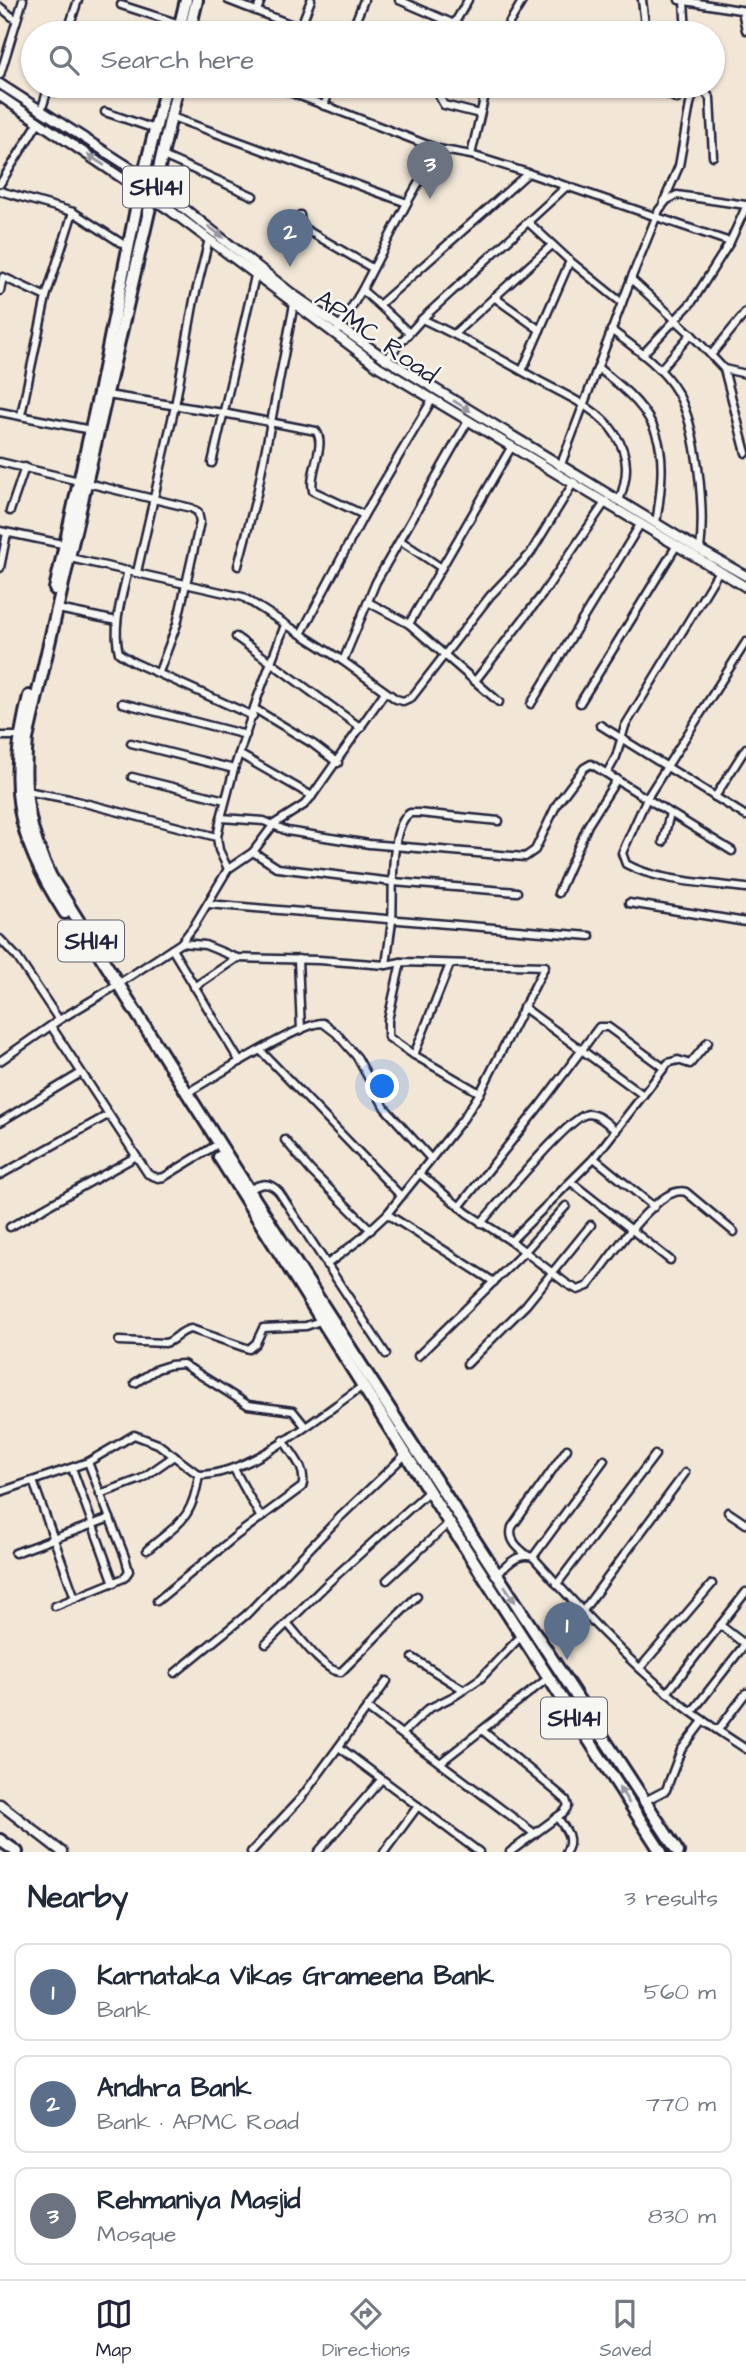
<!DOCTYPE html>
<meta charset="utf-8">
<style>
body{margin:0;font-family:"Architects Daughter",sans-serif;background:#f6f6f7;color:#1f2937}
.you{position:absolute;left:383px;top:1087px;width:24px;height:24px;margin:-18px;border:5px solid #fff;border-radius:50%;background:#1a73e8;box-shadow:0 0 0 10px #1a73e833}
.badge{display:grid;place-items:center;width:46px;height:46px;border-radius:50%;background:#22223b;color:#fff;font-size:23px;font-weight:700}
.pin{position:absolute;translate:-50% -58px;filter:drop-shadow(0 2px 4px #0008)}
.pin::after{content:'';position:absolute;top:37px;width:24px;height:21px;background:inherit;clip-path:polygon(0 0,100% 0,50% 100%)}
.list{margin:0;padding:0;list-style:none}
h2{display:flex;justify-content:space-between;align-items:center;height:91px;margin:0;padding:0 28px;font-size:30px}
h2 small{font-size:23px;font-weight:400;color:#747a83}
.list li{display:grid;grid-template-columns:46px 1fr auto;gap:21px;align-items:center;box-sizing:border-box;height:98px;margin:0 14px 14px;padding:0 14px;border:2px solid #e0e1e3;border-radius:14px}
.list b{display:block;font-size:26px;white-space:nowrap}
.list p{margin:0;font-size:23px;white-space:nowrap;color:#747a83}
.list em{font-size:23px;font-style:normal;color:#747a83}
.icon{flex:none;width:38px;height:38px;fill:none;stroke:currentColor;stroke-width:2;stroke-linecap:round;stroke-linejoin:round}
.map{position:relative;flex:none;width:746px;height:1852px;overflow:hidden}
.search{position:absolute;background:#fff;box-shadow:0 2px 5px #0004;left:21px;right:21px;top:21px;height:77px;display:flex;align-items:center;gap:18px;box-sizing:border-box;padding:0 24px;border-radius:38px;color:#747a83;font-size:26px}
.sheet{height:427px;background:#fff}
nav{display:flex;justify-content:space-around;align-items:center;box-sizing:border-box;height:98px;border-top:2px solid #e0e1e3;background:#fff;font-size:19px;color:#747a83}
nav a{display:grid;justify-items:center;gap:4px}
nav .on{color:#22223b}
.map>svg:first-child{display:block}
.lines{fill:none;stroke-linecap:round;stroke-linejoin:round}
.minor-casing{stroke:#22223b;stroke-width:11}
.tertiary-casing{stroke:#22223b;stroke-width:13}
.primary-casing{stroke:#22223b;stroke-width:16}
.trunk-casing{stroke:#22223b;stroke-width:16}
.minor{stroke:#f6f6f2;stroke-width:6}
.tertiary{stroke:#f6f6f2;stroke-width:8}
.primary{stroke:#f6f6f2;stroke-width:10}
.trunk{stroke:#f6f6f2;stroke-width:10}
.oneway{fill:#9797a0}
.labels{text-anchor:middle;stroke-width:5;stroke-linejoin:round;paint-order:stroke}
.shield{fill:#f6f6f2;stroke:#626272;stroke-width:2}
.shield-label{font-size:24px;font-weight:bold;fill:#22223b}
.street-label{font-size:26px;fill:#22223b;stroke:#f6f6f2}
</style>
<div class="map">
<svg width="746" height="1852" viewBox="0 0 746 1852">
<rect width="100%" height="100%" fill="#f2e7d7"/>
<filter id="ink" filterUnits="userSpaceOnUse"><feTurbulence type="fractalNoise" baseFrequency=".0143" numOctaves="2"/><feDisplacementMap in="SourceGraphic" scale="14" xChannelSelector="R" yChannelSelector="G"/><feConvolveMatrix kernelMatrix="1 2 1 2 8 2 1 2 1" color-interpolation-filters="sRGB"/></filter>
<g filter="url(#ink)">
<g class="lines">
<g class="minor-casing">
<g id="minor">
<path d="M228,0L300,28"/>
<path d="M399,0L475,33"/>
<path d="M642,0L646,33"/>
<path d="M679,0L746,11"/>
<path d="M684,1L686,33"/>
<path d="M121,5L180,24"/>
<path d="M0,7L16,20"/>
<path d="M257,11L261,0"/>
<path d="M742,11L746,30"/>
<path d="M67,33L78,0"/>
<path d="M298,33L311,0"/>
<path d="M351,33L364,0"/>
<path d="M452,33L454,24L468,0"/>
<path d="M503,33L523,0"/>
<path d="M0,75L23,0"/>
<path d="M274,86L438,149L471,155L528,173L730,242"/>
<path d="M442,86L440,98L444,105L480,114"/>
<path d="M654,86L677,99"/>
<path d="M700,86L710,98L713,156"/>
<path d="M324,106L331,86"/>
<path d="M41,111L49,86"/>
<path d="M105,112L155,129"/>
<path d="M172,117L407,203"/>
<path d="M471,155L487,86"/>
<path d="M163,156L253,196"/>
<path d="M0,184L38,123"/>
<path d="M0,191L73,212"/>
<path d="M664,201L679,166L690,104L696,86"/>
<path d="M300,215L301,224L305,229L372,268"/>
<path d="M528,222L570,261L622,303"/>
<path d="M631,279L691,334L724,369L746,374"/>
<path d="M362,290L407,203L438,149"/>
<path d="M0,291L3,277L46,297L73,212L129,248"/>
<path d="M494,297L540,330"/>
<path d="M379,305L408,332"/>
<path d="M422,319C461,337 499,358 536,379C562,394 599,408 615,434C630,457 628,477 619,501"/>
<path d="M611,330C635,348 662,366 677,392C698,429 705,509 700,550"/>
<path d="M336,333L362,290L379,305L528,173"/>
<path d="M454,334L552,245"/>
<path d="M643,354L692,302L730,242L746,207"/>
<path d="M711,355L746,312"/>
<path d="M385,360L422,319L567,186"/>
<path d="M598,368C663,417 669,443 656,523"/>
<path d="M724,369L746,453"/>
<path d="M660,370L691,334"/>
<path d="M522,371L570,261"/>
<path d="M107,395L223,413L316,431C327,445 308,473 313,491L364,515"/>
<path d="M0,412L91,430"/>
<path d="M21,415L46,297"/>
<path d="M0,462L191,508L198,512L200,522L177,624L159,672"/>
<path d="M212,463L255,276"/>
<path d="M560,467L631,279L659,210L667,200L677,195L746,205"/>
<path d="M10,511L25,467"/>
<path d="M0,531L67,545"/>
<path d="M401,541L440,567"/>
<path d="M70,558L243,597L343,661L396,699L403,701L412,697L490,596L530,554L574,482"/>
<path d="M238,566L257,494L294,304"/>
<path d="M0,568L7,533"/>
<path d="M128,570C122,596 112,626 119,653L133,662L253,716"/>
<path d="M137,572L175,406L194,300L209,239"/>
<path d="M368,602L409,624L499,702"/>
<path d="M58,609L117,621"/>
<path d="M409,624L512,446"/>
<path d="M301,634L364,515L432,400"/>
<path d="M236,637L361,728"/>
<path d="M746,642L647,798L622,853L626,864C658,882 710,883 746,888"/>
<path d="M343,661L376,582L468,421"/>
<path d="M475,681L542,595L606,501"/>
<path d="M122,703L246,735"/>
<path d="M580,703L677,545"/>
<path d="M531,704L641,523"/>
<path d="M255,709L313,744L338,763"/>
<path d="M600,725L746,816"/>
<path d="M0,736H19"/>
<path d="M131,743L234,769"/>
<path d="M239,754L312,796L385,692"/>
<path d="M607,773L616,757L625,726L719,571"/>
<path d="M132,777L225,800"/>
<path d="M26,791L69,799L217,837"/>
<path d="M715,797L746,748"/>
<path d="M221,818L264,821L287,831L369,844L525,857L535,850L557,804L584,768L591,764L732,851"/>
<path d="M663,842L670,813"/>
<path d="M253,852L274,824L304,805L312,796"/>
<path d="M228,869L219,850L217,837L221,818L234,769L257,699L285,625"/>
<path d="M558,893L588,825L617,779"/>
<path d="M629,903L746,922"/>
<path d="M208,904L590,936"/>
<path d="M0,939L17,957L59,1020"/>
<path d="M181,943L205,945L237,958L319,960L386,965L401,962L545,966L480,1093L463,1119L387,1214L358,1241L326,1265"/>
<path d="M172,949L240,1062"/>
<path d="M298,959L301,1030"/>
<path d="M401,962L388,1020V1037L414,1055L480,1093"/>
<path d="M386,965C388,950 390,936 392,921C394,896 388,827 410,813H419L499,821"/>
<path d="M118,984L181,943L194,926L228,869L253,852L278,868L393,882L517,892"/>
<path d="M194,987L237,958"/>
<path d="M523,1007L643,1095"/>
<path d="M51,1026L148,1174L158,1178L164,1177L213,1147"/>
<path d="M261,1051L401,1196"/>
<path d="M414,1055L450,964"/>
<path d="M0,1061L59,1020L119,984"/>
<path d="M187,1093C211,1079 301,1022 323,1023L336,1033L357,1057L385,1108L431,1159"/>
<path d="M0,1122L81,1073"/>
<path d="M285,1140L311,1171L371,1230"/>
<path d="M594,1158L654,1207"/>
<path d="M419,1173L467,1213L511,1241L567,1284L578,1290L588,1286C605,1266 658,1182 686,1192L734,1232"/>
<path d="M0,1175L108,1115"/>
<path d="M571,1182L670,1260"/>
<path d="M249,1190C261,1183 269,1181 279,1192L386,1354"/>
<path d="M459,1207L538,1108L599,1027H608L664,1068"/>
<path d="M387,1214L494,1282"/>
<path d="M481,1223C497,1205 570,1115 588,1114C599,1114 609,1125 616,1131"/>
<path d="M10,1227L135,1157"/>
<path d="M511,1241L594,1158L668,1063L678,1060L690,1064L708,1042"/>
<path d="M119,1341L165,1343C175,1341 180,1330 191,1329L249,1349L256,1343L263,1328L306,1326L323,1320"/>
<path d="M418,1356L525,1251L566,1206"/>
<path d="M467,1364L526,1305L591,1225"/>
<path d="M135,1383L157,1369L170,1365L183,1364L248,1405L293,1411L305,1426"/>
<path d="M72,1468L114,1583"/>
<path d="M234,1469L261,1518"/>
<path d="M33,1481L75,1598"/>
<path d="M0,1492L88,1462L134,1435L158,1444L199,1475C251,1475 320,1415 363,1386"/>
<path d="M100,1494L141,1479L174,1456"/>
<path d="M728,1512L746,1524"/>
<path d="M147,1550C180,1522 192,1520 199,1475"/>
<path d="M15,1553L110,1518"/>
<path d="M527,1555C518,1548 508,1540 512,1527L567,1449"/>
<path d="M533,1557L604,1460"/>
<path d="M497,1574C508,1565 517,1552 533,1557C578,1607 623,1657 675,1699C697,1718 722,1733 746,1749"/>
<path d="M387,1580L449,1523"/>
<path d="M557,1584L655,1455"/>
<path d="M157,1601L237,1535L302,1487C308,1470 292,1454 283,1440"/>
<path d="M55,1606L124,1578L129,1571L125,1557L88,1462"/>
<path d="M582,1612L685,1473"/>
<path d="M287,1623C299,1636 324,1672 341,1672L417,1596"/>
<path d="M720,1625L746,1645"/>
<path d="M266,1644L329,1582L429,1491"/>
<path d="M413,1658L464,1690"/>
<path d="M640,1668L712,1584"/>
<path d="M175,1673L246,1615L339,1518L406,1454"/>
<path d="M667,1693L746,1592"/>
<path d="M368,1709L535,1834"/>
<path d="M692,1712L745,1644"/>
<path d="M718,1730L746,1693"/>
<path d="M483,1731L558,1793L566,1800L568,1806L564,1812L510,1852"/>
<path d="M402,1734L428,1709L456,1695L481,1678L522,1635"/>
<path d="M339,1747L479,1852"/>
<path d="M440,1763L548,1678"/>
<path d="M645,1801L666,1790L681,1750L703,1721"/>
<path d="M557,1817C566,1829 574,1839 566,1852"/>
<path d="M251,1852L301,1798L387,1681"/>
<path d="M318,1852L381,1780"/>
<path d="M384,1852L418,1806"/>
</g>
</g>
<g class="tertiary-casing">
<g id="tertiary">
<path d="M0,84L143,176L291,293L386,359L700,550L746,576"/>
<path d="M0,96L171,211L379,367L746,587"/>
<path d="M0,1804L62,1852"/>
</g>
</g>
<g class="primary-casing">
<g id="primary">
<path d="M178,33L186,0"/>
<path d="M189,33L197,0"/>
<path d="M178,86L27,739C22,791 28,831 51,877C256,1205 467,1529 678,1852"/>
<path d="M55,589L99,393L140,189L166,86"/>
<path d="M29,696C7,786 15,835 65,913"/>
<path d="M219,1157L449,1523L661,1852"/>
</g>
</g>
<g class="trunk-casing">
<path id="trunk" d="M0,1840L17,1852"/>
</g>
<use href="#minor" class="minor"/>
<use href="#tertiary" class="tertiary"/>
<use href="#primary" class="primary"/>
<use href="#trunk" class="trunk"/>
</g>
<defs><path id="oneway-solid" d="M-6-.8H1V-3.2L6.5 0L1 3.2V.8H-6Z" transform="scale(1.75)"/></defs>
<g class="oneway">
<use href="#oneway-solid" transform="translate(96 160) rotate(-147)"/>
<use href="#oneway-solid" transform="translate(216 232) rotate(37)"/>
<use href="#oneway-solid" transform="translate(462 406) rotate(32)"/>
<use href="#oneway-solid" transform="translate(510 1594) rotate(57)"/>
<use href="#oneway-solid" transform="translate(624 1795) rotate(-122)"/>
</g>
</g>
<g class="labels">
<g class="shield">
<rect x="123" y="166.5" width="66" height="41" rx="5"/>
<rect x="58" y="920.5" width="66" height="41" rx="5"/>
<rect x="541" y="1697.5" width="66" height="41" rx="5"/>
</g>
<g class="shield-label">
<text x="156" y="195">SH141</text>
<text x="91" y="949">SH141</text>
<text x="574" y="1726">SH141</text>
</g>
<g class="street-label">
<text transform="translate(377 336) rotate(35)" y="9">APMC Road</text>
</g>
</g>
</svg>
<div class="you"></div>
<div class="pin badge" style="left:567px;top:1660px;background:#5c6f8a">1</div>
<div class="pin badge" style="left:290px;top:267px;background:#5c6f8a">2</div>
<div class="pin badge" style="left:430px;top:199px;background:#6b7280">3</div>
<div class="search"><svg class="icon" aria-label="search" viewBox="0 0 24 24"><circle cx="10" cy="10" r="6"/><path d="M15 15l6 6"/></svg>Search here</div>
</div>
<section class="sheet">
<h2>Nearby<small>3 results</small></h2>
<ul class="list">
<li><span class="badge" style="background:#5c6f8a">1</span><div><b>Karnataka Vikas Grameena Bank</b><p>Bank</p></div><em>560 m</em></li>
<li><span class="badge" style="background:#5c6f8a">2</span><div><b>Andhra Bank</b><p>Bank · APMC Road</p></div><em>770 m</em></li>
<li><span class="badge" style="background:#6b7280">3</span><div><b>Rehmaniya Masjid</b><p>Mosque</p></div><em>830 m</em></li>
</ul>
</section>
<nav>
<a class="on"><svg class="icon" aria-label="map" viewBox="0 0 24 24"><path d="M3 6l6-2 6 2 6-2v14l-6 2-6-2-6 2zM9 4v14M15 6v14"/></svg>Map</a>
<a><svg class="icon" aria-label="directions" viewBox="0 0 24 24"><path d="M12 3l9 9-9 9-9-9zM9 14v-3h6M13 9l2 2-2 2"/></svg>Directions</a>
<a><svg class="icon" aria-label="saved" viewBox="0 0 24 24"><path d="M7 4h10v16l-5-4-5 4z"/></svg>Saved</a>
</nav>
